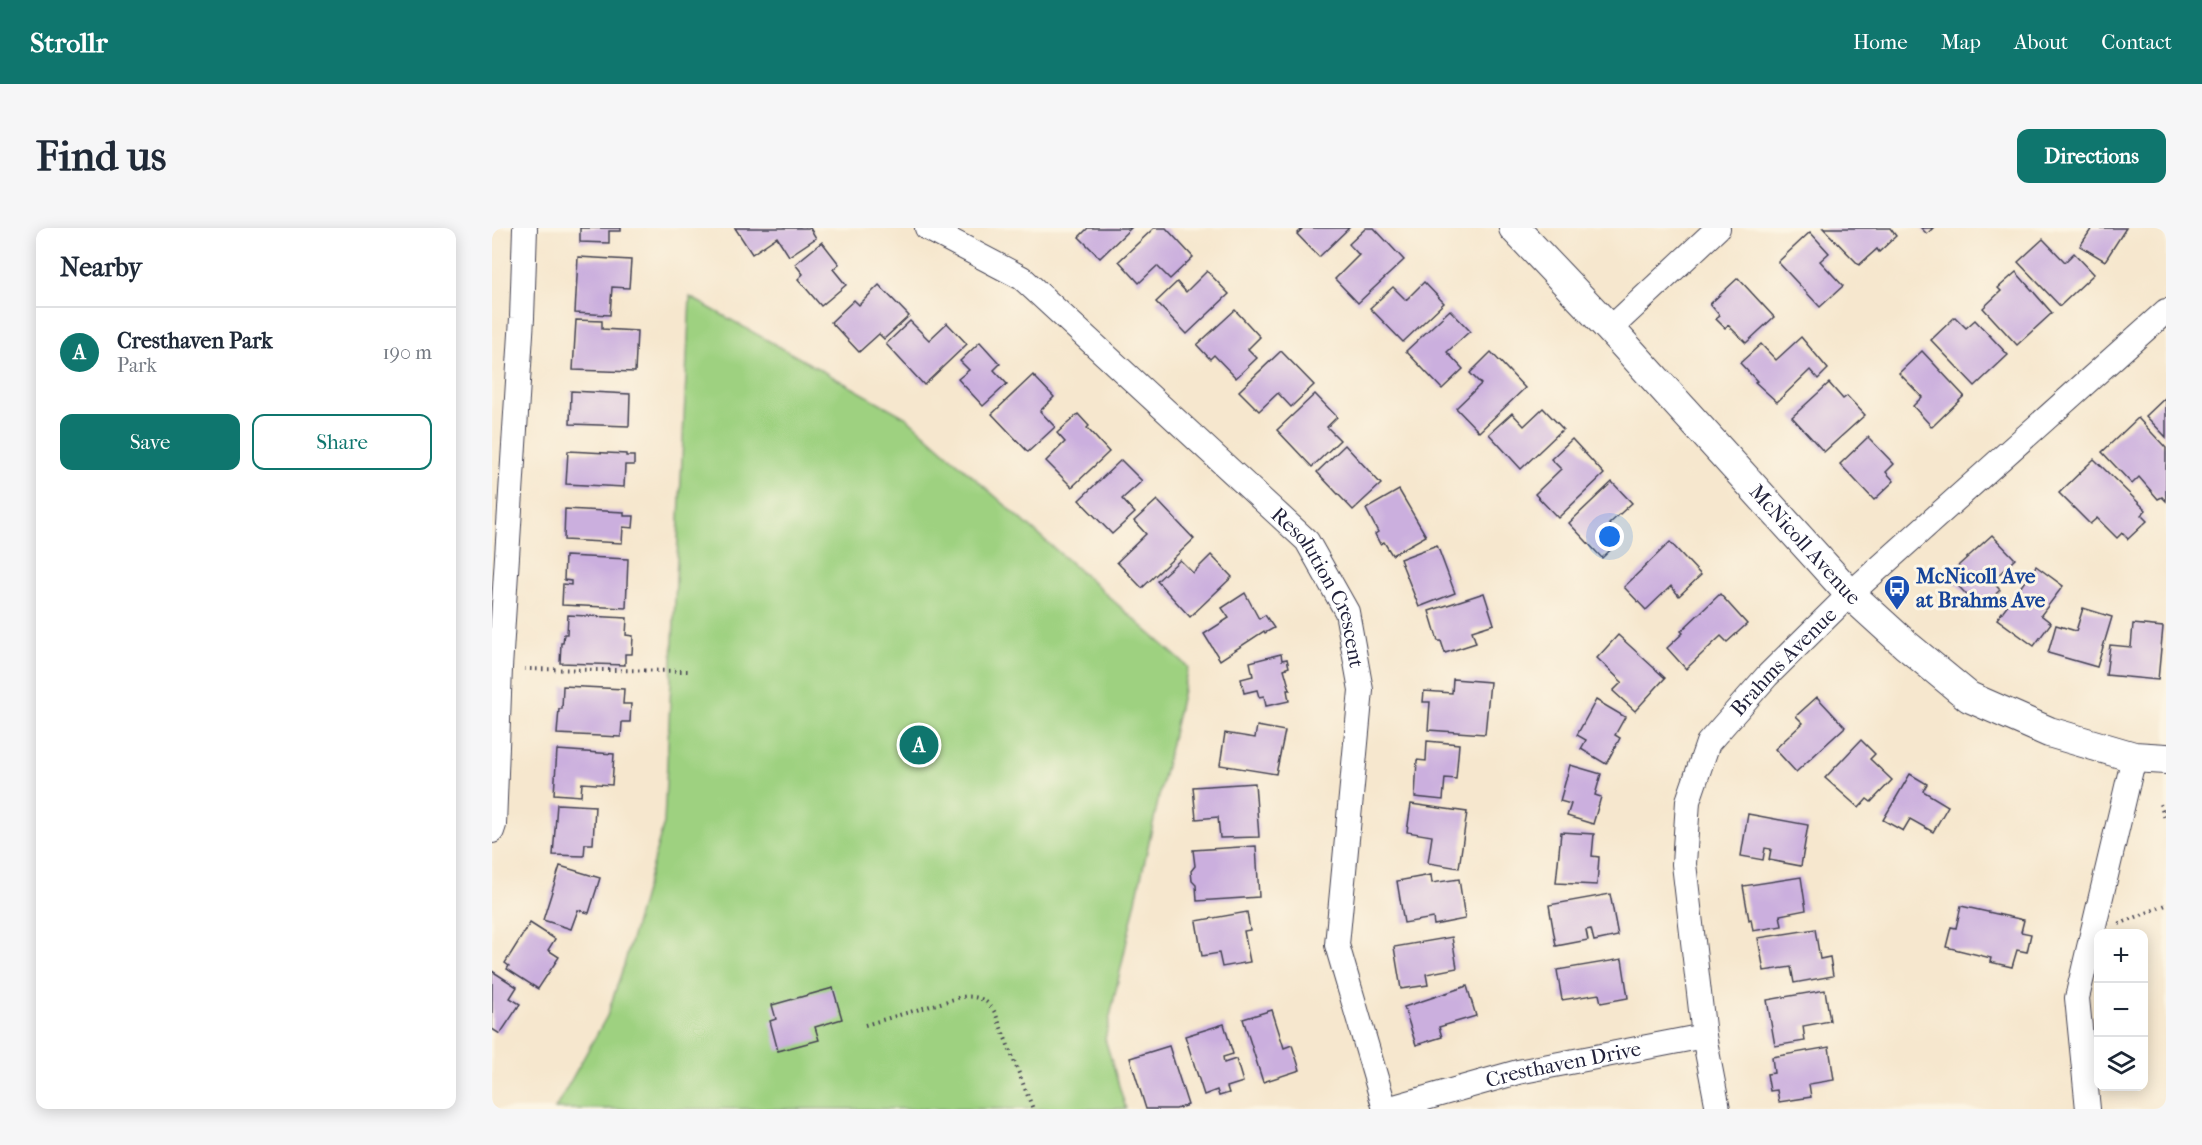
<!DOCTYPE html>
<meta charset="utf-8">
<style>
body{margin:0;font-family:"IM FELL French Canon",serif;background:#f6f6f7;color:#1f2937}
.controls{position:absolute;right:18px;bottom:18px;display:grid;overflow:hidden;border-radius:12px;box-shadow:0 3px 15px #0003}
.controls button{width:54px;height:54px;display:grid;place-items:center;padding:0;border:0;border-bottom:2px solid #e0e1e3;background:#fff;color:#1f2937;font:30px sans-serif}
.you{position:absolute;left:1118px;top:309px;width:21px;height:21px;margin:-15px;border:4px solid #fff;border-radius:50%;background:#1a73e8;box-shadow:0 0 0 9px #1a73e833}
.badge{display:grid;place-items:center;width:39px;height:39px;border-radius:50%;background:#0f766e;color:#fff;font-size:20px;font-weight:700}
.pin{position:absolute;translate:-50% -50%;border:3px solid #fff;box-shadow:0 2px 6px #0006}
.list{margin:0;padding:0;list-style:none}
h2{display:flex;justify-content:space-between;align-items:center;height:78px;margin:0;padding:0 24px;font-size:26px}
h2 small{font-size:20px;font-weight:400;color:#747a83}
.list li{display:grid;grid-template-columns:39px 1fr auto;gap:18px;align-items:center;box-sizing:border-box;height:90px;padding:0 24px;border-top:2px solid #e0e1e3}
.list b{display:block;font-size:22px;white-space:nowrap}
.list p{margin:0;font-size:20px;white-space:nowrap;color:#747a83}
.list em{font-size:20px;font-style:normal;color:#747a83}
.actions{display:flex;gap:12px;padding:18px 24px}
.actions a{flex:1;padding:14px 0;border:2px solid #0f766e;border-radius:12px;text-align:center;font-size:21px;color:#0f766e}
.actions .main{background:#0f766e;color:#fff}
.icon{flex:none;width:33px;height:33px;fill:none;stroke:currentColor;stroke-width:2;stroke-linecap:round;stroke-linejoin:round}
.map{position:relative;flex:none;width:1674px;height:881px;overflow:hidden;border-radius:12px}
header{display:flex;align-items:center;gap:36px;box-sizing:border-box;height:84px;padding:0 30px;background:#0f766e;color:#fff}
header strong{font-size:28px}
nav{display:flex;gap:33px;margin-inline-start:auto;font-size:21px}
.intro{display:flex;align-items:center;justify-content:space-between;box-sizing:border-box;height:144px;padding:0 36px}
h1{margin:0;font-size:42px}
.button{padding:15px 27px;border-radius:12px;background:#0f766e;color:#fff;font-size:21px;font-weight:700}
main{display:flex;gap:36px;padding:0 36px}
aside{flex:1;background:#fff;border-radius:12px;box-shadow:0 3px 15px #0003}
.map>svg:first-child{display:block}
.green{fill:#9ed180;stroke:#607a5e;stroke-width:1.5}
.building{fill:#cbafde}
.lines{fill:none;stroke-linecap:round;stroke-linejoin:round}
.minor-casing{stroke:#424051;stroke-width:26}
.tertiary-casing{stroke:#424051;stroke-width:32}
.path{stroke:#424051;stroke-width:4;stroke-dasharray:1.5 4.5;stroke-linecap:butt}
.minor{stroke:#fff;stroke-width:24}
.tertiary{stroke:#fff;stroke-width:30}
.labels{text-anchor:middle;stroke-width:6;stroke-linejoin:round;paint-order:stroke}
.street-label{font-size:21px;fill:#22223b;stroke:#fcf5e5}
.transit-label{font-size:21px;font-weight:bold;fill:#164399;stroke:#fcf5e5;text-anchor:start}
</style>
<header>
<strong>Strollr</strong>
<nav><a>Home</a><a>Map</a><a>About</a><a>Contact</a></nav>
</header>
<div class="intro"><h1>Find us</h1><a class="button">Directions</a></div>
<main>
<aside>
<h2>Nearby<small></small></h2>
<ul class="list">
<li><span class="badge">A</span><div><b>Cresthaven Park</b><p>Park</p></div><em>190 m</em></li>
</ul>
<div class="actions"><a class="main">Save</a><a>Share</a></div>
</aside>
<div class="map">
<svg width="1674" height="881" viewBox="0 0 1674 881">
<rect width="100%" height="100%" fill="#fcf5e5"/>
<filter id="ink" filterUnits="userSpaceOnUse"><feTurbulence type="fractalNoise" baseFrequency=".0167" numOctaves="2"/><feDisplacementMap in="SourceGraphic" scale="12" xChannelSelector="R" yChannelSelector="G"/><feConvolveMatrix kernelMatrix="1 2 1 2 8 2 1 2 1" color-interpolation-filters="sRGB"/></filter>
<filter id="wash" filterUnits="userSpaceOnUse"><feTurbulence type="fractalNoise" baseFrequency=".008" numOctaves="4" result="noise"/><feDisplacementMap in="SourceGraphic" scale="24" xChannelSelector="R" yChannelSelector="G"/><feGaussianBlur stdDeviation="1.35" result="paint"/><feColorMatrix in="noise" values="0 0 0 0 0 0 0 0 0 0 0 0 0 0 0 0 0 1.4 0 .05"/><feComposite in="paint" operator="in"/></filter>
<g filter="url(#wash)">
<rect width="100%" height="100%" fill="#f6e7ce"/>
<path class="green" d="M198,69L415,190L696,439L613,811L634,881H63L115,788L132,737L172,595Z"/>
<g id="blocks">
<g class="building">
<path d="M88,0H129V3H117V15L88,14Z"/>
<path d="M243,0H318L324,10L297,28L285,9L260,26Z"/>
<path d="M596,0H639L608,30L587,9Z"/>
<path d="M662,0H674L701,29L678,51L665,38L647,55L627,33Z"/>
<path d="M811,0H857L827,29L805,6Z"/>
<path d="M874,0H882L912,32L866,75L843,51L867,27L857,16Z"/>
<path d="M1331,0H1398L1404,8L1387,24L1385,21L1367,37Z"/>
<path d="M1429,0H1441L1435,6Z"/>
<path d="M1600,0H1634L1613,33L1588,18Z"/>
<path d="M1318,4L1337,25L1328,33L1351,58L1328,79L1286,34Z"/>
<path d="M1551,11L1573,34L1582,25L1602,46L1568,78L1526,34Z"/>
<path d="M330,14L347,36L341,41L354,57L329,78L306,51L311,46L303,36Z"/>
<path d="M86,29L139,32L137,60L120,59L118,87L83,85Z"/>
<path d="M715,43L737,66L695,106L664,74L685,54L694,64Z"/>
<path d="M1524,44L1560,85L1525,117L1491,80L1509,63L1506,60Z"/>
<path d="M1246,50L1282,89L1254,115L1236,97L1233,100L1224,91L1228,88L1218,76Z"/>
<path d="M932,54L952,75L911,114L878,80L901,59L914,72Z"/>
<path d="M387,57L417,88L392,111L387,106L367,124L339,94L362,72L367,77Z"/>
<path d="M743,82L768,109L756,121L765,130L744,150L722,127L718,131L705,117Z"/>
<path d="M958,82L978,103L955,124L971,141L950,161L914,123Z"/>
<path d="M1463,89L1474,100L1483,92L1516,127L1483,158L1439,112Z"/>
<path d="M84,92L110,93V101L145,103L143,144L81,142Z"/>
<path d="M418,93L437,112L455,95L475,116L432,157L394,116Z"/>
<path d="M1309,109L1336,141L1326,151L1318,142L1285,174L1263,154L1265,153L1248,135L1269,116L1284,132Z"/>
<path d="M488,114L508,136L502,142L515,156L491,178L466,151L477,142L468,133Z"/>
<path d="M789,123L822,157L799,179L786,165L767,183L747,163Z"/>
<path d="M1430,123L1472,168L1440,199L1421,178L1430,169L1407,145Z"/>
<path d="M999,124L1033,160L987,204L964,180L989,156L978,145Z"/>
<path d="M541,147L562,169L548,183L563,199L536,224L500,186Z"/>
<path d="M1337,155L1351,171L1355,168L1373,187L1332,224L1300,189Z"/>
<path d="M79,163L138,166L137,198L78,196Z"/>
<path d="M823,166L845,189L835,199L848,212L820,239L785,202Z"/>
<path d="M1674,169V209L1654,188Z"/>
<path d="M1051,180L1071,201L1029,241L997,206L1020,185L1032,198Z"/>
<path d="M586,186L597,198L595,200L617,224L580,259L554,233L573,214L565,205Z"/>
<path d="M1646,190L1674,220V273L1670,269L1666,271L1647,249L1640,256L1610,224Z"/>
<path d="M1376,209L1402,236L1394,244L1402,253L1382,272L1348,236Z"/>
<path d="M1080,211L1112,246L1066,290L1043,266L1069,241L1059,231Z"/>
<path d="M853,217L889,256L861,282L825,244Z"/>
<path d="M76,223L134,226V228H142V237H133L132,259L74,256Z"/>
<path d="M1602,231L1654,282L1649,287L1655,293L1636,311L1630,305L1625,310L1605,290L1598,296L1567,265Z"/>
<path d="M629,232L650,253L630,271L643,285L620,306L587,272Z"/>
<path d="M1120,254L1140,275L1117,296L1130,311L1110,330L1077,295Z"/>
<path d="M907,262L934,308L900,327L892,314L888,316L883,306L886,304L874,281Z"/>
<path d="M665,272L702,311L650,360L625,334L654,306L642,293Z"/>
<path d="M73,281L132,284V288H142L141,300L131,299L130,315L72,312Z"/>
<path d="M1500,307L1523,331L1500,353L1508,362L1488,381L1456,347Z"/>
<path d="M1178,314L1209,347L1187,368L1179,358L1154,382L1132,359Z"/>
<path d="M945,317L963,365L927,379L908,331Z"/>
<path d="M719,327L740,349L698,389L665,353L688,332L701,345Z"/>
<path d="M73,328L136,331L134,380L70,377L71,356L79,357V353L72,352Z"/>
<path d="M1544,338L1571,358L1549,387L1559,395L1542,418L1505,391Z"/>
<path d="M753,365L767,391L773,387L782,400L773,405L772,403L728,432L712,406L737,390L730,380Z"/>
<path d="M992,365L1002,396L980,403L984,415L953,425L949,413H946L937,383Z"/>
<path d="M1228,366L1255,396L1235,414L1229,408L1194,441L1175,420L1191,405L1189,403Z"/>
<path d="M1591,380L1620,389L1605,439L1556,425L1564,397L1584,403Z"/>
<path d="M76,387L135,390L134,407L141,408L140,426H133V437L68,435L69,415H71L72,406H75Z"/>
<path d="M1641,396L1671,399L1666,452L1614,447L1618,417L1639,419Z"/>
<path d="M1126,407L1173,450L1143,483L1121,463L1130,454L1105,430Z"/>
<path d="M789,426L790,432L795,431L797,439L792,441L798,462H795L797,473L774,478L772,468L767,469L765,462L752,465L749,451L761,448L758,434Z"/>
<path d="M961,451L998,454L993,506L936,502L938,474H931L932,463L960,465Z"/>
<path d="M71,458L132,461L131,476H139L138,494H130L129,509L65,506L67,481H70Z"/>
<path d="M1325,469L1353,499L1304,544L1283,521L1311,495L1304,488Z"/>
<path d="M1104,472L1133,489L1123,507L1128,510L1114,536L1089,521L1094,512L1085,507Z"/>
<path d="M765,498L793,503L784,546L728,537L733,505L763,510Z"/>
<path d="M1369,512L1383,526L1378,531L1400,552L1379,574L1375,571L1367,580L1333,550Z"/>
<path d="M935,513L967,516L964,551L953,550L951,572L923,569L925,532L934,533Z"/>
<path d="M65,522L122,526L120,557L90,555L89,568L62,566Z"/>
<path d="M1078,537L1109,546L1103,567L1109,569L1101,596L1075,588L1079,576L1068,573Z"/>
<path d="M1418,546L1435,556L1431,563L1456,578L1441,604L1418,591L1411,603L1391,592Z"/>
<path d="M763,555L767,609L728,610L726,589L704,591L701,559Z"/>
<path d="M65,576L103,578L101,616H93L92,628L61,627Z"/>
<path d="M919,576L975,584L967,640L936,635L940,608L915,604Z"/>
<path d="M1256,586L1316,597L1309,638L1277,632L1279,621L1273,620L1271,632L1249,628Z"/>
<path d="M1069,604L1102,606L1100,628L1107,629L1105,657L1064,655Z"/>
<path d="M764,618L767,669L705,673L704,657L700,653L699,643L703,638L701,622Z"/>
<path d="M68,638L108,650L97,685L86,682L79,701L51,692Z"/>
<path d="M939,647L940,655L967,651L973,691L942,697L941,690L912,695L905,653Z"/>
<path d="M1309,649L1314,682L1288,687L1290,698L1261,703L1259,691L1257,692L1251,658Z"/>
<path d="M1118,666L1126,708L1102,713L1099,701L1094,702L1096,712L1064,718L1057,677Z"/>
<path d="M1469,678L1532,692L1529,704L1539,706L1535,724L1525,722L1520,739L1498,734L1499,730L1454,719L1459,699L1464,700Z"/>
<path d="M755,684L758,702L752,703L758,734L730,739L727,725L710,728L704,693Z"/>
<path d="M38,695L63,711L56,722L67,729L46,761L15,741L17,738L13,735Z"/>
<path d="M1323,701L1328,731L1338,729L1341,748L1302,755L1299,739L1272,743L1266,710Z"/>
<path d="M960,709L965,740L934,746L936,757L909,761L902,719Z"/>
<path d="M1130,731L1136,770L1109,775L1107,766L1070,772L1065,742Z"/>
<path d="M0,743L25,759L18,770L28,776L8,806L0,801Z"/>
<path d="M975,758L984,788L947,799L950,809L924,817L912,779Z"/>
<path d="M341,760L350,791L323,799L327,812L286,823L278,793L284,791L280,777Z"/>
<path d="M1333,762L1338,793L1311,798L1313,813L1283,818L1275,772Z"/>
<path d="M780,782L792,820L800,817L808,842L771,854L751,791Z"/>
<path d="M732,796L741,826L731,829L732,835L744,831L751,854L735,859L737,865L727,868L725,862L712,867L693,808Z"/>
<path d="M677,818L696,877L684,881H654L638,830Z"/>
<path d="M1337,819L1342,852L1317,856L1319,869L1287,874L1285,862L1278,863L1275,846L1282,845L1280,829Z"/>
</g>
</g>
</g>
<g filter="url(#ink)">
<use href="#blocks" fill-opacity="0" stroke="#424051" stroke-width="1.5"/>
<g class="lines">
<g class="minor-casing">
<g id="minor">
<path id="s1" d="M435,0L530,50L815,313L855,384L869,462L845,717L893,881"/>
<path d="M1118,101L1226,0"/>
<path d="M0,603L2,597L8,440L30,90L33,0"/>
<path id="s2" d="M895,881L1026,844L1212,808"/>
<path id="s3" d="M1226,881L1212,808L1192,636L1196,573L1216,515L1275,448L1358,366L1674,83"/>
<path d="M1596,881L1585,770L1642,529"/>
</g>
</g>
<g class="tertiary-casing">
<g id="tertiary">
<path id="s4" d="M1022,0L1118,101L1358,366L1414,417L1477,469L1557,504L1642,529L1674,531"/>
</g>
</g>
<g class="path">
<path d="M32,441L196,443"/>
<path d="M1668,576L1674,593"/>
<path d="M1627,696L1674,677"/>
<path d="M373,797L469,769C486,767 497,772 504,787L541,881"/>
</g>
<use href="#minor" class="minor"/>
<use href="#tertiary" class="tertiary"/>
</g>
</g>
<defs>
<g id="bus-pin" transform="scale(1.35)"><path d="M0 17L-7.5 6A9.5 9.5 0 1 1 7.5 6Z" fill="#1a4fb4" stroke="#fcf5e5"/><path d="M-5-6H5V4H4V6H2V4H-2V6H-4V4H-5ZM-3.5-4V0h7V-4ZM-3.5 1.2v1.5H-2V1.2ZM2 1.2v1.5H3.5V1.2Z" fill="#fff"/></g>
</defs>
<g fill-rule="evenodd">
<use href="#bus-pin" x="1405" y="360"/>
</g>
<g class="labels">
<g class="street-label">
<text dy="7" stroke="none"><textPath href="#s4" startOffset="430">McNicoll Avenue</textPath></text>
<text dy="7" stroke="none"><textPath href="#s1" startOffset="542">Resolution Crescent</textPath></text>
<text dy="7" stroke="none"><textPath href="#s3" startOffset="483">Brahms Avenue</textPath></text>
<text dy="7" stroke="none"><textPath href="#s2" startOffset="182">Cresthaven Drive</textPath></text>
</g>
<g class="transit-label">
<text x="1424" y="355">McNicoll Ave<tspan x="1424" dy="24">at Brahms Ave</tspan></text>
</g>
</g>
</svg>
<div class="controls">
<button>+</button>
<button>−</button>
<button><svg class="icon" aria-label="layers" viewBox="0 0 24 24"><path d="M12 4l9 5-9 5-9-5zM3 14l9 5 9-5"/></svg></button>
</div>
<div class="you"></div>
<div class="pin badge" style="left:427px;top:517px">A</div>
</div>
</main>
